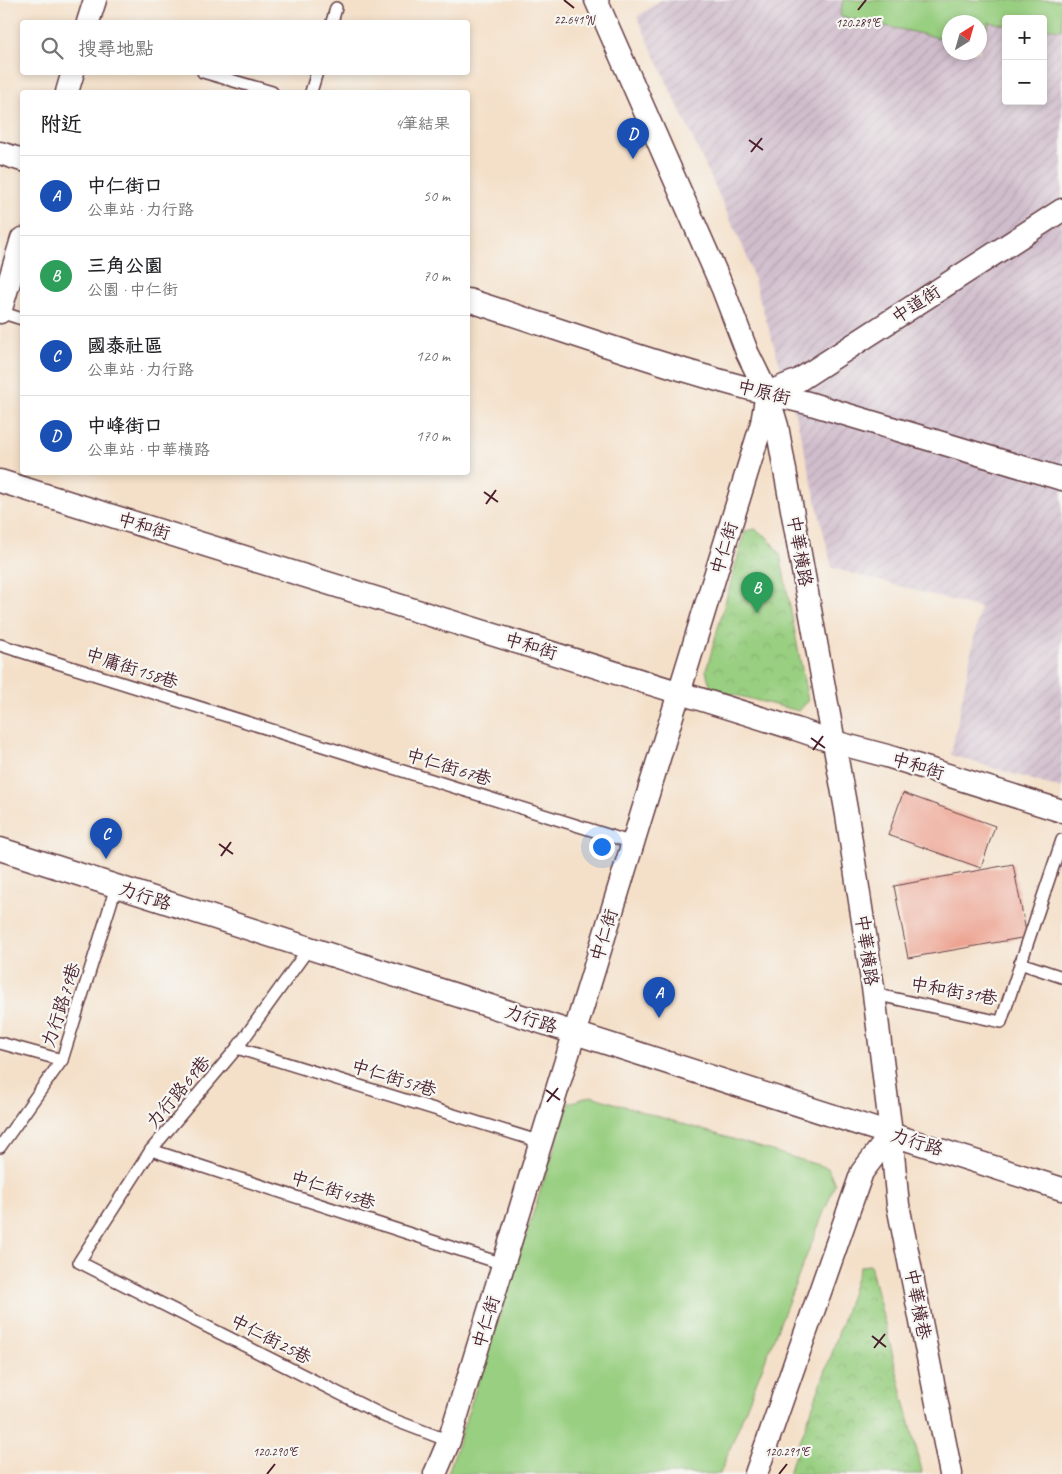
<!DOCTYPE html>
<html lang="zh-TW">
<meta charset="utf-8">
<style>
body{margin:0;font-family:Caveat,"LXGW WenKai TC",sans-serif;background:#f6f6f6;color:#202124}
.controls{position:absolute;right:15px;top:15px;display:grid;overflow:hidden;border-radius:5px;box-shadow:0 2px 8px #0003}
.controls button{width:45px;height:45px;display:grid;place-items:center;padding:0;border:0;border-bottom:1px solid #e0e0e0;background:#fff;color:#202124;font:25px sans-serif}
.compass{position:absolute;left:942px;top:15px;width:45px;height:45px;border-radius:50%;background:#fff;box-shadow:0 2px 8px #0003;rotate:37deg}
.you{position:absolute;left:601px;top:846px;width:18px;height:18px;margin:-12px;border:4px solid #fff;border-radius:50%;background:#1a73e8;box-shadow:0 0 0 8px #1a73e833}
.badge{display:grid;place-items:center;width:32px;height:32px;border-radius:50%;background:#d1495b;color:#fff;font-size:16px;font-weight:700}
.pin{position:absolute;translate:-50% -41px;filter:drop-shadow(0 1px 2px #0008)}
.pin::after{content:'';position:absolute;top:26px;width:18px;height:15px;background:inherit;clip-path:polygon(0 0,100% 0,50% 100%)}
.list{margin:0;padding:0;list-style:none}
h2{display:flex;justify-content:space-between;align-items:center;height:65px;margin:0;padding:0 20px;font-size:21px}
h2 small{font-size:16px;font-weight:400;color:#757577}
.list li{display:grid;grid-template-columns:32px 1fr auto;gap:15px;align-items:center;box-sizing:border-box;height:80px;padding:0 20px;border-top:1px solid #e0e0e0}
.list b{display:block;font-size:19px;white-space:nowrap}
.list p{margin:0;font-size:16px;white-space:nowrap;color:#757577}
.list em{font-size:16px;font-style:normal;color:#757577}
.icon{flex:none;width:28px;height:28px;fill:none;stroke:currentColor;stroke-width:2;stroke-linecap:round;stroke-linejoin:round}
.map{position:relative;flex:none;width:1062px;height:1474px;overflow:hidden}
.search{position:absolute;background:#fff;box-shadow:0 2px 8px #0003;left:20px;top:20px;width:450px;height:55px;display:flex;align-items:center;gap:12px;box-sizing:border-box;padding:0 18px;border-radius:5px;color:#757577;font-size:19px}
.panel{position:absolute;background:#fff;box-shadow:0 2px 8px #0003;left:20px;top:90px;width:450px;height:385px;border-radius:5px}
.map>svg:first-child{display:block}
.industrial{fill:url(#industrial-furrows)}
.grass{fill:#99cf81;stroke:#727756}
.park{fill:url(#park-crowns);stroke:#727756}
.building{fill:#eda493}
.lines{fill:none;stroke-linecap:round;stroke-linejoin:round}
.lane-casing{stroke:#643c43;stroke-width:14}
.street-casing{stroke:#643c43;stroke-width:25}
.lane{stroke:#fff;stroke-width:11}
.street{stroke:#fff;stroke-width:22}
.ticks{fill:none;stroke:#4a1f2b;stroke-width:2}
.labels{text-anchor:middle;stroke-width:4.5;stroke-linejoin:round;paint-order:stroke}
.street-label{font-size:18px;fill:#4a1f2b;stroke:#f6f6f2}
.ticks-label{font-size:12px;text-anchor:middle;fill:#4a1f2b;stroke:#f6f6f2;stroke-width:4.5;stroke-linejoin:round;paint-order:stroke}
</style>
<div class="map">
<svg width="1062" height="1474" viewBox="0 0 1062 1474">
<defs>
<pattern id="industrial-furrows" width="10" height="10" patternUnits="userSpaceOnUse" patternTransform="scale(1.25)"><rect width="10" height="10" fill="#d0bdcc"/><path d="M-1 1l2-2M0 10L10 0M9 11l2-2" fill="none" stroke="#b4a2af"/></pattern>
<pattern id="park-crowns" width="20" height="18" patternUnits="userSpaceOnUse" patternTransform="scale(1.25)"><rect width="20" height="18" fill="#99cf81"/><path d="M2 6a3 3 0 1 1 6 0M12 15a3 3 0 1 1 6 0" fill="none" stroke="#85b170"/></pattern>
</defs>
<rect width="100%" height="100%" fill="#f6f6f2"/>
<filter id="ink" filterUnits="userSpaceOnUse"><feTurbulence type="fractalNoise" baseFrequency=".02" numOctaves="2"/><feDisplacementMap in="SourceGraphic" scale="10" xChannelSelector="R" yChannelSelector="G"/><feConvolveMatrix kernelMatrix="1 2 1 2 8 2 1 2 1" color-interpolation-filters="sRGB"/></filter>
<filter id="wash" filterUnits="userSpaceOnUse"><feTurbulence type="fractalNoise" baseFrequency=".0096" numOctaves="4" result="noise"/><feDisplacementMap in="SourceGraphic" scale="20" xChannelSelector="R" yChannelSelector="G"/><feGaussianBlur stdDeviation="1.12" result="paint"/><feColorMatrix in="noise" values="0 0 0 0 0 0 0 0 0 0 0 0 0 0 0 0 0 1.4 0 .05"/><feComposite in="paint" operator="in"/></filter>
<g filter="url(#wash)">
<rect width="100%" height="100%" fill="#f4e0c9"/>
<path class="industrial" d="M661,0H843L840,16L949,40L950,52H980V46L989,22L1006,25V101H1043V28L1062,30V789L951,755L980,608L832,568L798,424L746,254L637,17Z"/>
<g class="grass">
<path d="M843,0H1062V30L1043,28V19H1006V25L989,22L980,46V22H950L949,40L840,16Z"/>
<path d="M591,1096L828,1168L835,1184L720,1474H448L569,1103Z"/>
</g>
<g class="park">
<path d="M755,529L766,536L780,554L808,701L799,711L711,689L706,671L745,531Z"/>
<path d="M870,1265L922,1471L921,1474H788L831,1356L860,1266Z"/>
</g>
<g id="blocks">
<g class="building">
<path d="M903,793L995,826L981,868L888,835Z"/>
<path d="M1013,864L1027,937L908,958L894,886Z"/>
</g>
</g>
</g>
<g filter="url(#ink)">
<use href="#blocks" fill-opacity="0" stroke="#643c43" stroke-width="1"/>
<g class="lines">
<g class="lane-casing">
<g id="lane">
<path d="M332,22L336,8"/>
<path d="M203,72L272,92"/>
<path d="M311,92L317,72"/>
<path d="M0,312L22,319"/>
<path d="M0,645L633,843"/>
<path d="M309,948L237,1048L151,1150L79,1262L386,1417L449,1441"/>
<path d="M1020,963L1062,977"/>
<path d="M874,994L1001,1022L1062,840"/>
<path d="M0,1043L62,1060"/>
<path d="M237,1048L541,1142"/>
<path d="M0,1147L62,1060L116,887"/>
<path d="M151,1150L503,1264"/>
</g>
</g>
<g class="street-casing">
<g id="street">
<path d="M596,0L723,289L747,352L767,393L777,426L847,815L874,994L891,1134L898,1205L951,1474"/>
<path d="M88,22L95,0"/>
<path d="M67,92L73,72"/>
<path d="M0,153L22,160"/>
<path d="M468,300C580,336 692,377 808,403L1062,479"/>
<path d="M0,312L22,239"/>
<path d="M0,481L796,729L834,742L887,756L1062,811"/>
<path d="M0,849L1062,1189"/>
<path d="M435,1474L449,1441L762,423L767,393L799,380L1062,210"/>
<path d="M756,1474L862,1172L891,1134"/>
</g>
</g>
<use href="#lane" class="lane"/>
<use href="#street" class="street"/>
</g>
</g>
<path class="ticks" d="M564,0L574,8M858,10L866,0M749,140L763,150M751,152L762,138M484,492L498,502M486,504L496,490M811,738L825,748M813,750L823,736M219,844L233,854M221,856L231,842M546,1090L560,1100M547,1102L558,1088M872,1336L886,1347M874,1348L885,1334M267,1474L275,1464M779,1474L787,1464"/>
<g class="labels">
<g class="street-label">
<text transform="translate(916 304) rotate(-33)" y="6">中道街</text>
<text transform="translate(764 392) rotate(14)" y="6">中原街</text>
<text transform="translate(144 526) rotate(17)" y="6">中和街</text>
<text transform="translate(724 548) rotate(-73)" y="6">中仁街</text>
<text transform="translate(800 551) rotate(80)" y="6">中華橫路</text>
<text transform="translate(531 646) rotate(17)" y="6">中和街</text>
<text transform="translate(132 668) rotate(18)" y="6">中庸街158巷</text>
<text transform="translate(918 766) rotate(17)" y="6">中和街</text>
<text transform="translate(449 767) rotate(17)" y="6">中仁街67巷</text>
<text transform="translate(145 896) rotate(18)" y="6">力行路</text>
<text transform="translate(604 935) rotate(-73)" y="6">中仁街</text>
<text transform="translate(867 950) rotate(82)" y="6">中華橫路</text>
<text transform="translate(954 991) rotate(10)" y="6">中和街31巷</text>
<text transform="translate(61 1005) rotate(-72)" y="6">力行路79巷</text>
<text transform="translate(531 1019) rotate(18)" y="6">力行路</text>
<text transform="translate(394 1078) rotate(17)" y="6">中仁街57巷</text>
<text transform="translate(178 1092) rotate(-50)" y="6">力行路69巷</text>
<text transform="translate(917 1142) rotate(17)" y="6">力行路</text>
<text transform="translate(333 1190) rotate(18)" y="6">中仁街43巷</text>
<text transform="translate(918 1304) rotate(79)" y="6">中華橫巷</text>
<text transform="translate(486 1322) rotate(-73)" y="6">中仁街</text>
<text transform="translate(271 1339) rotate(27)" y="6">中仁街25巷</text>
</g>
</g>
<g class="ticks-label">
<text x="574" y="24">22.641°N</text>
<text x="858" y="27">120.289°E</text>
<text x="275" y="1456">120.290°E</text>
<text x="787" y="1456">120.291°E</text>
</g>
</svg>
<div class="controls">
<button>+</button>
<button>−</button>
</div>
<svg class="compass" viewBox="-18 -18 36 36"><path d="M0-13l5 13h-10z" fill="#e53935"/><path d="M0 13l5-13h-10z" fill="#757577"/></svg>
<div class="you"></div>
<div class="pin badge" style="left:659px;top:1018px;background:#1a4fb4">A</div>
<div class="pin badge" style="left:757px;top:613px;background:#2e9e5b">B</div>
<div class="pin badge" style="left:106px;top:859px;background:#1a4fb4">C</div>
<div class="pin badge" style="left:633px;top:159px;background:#1a4fb4">D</div>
<div class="search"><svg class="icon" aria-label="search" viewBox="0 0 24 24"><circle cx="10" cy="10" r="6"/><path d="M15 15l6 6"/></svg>搜尋地點</div>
<section class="panel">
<h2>附近<small>4筆結果</small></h2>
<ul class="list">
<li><span class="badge" style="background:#1a4fb4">A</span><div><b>中仁街口</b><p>公車站 · 力行路</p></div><em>50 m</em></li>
<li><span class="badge" style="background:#2e9e5b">B</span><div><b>三角公園</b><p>公園 · 中仁街</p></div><em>70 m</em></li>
<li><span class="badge" style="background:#1a4fb4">C</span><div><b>國泰社區</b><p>公車站 · 力行路</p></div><em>120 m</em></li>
<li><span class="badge" style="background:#1a4fb4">D</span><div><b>中峰街口</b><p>公車站 · 中華橫路</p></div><em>170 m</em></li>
</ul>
</section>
</div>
